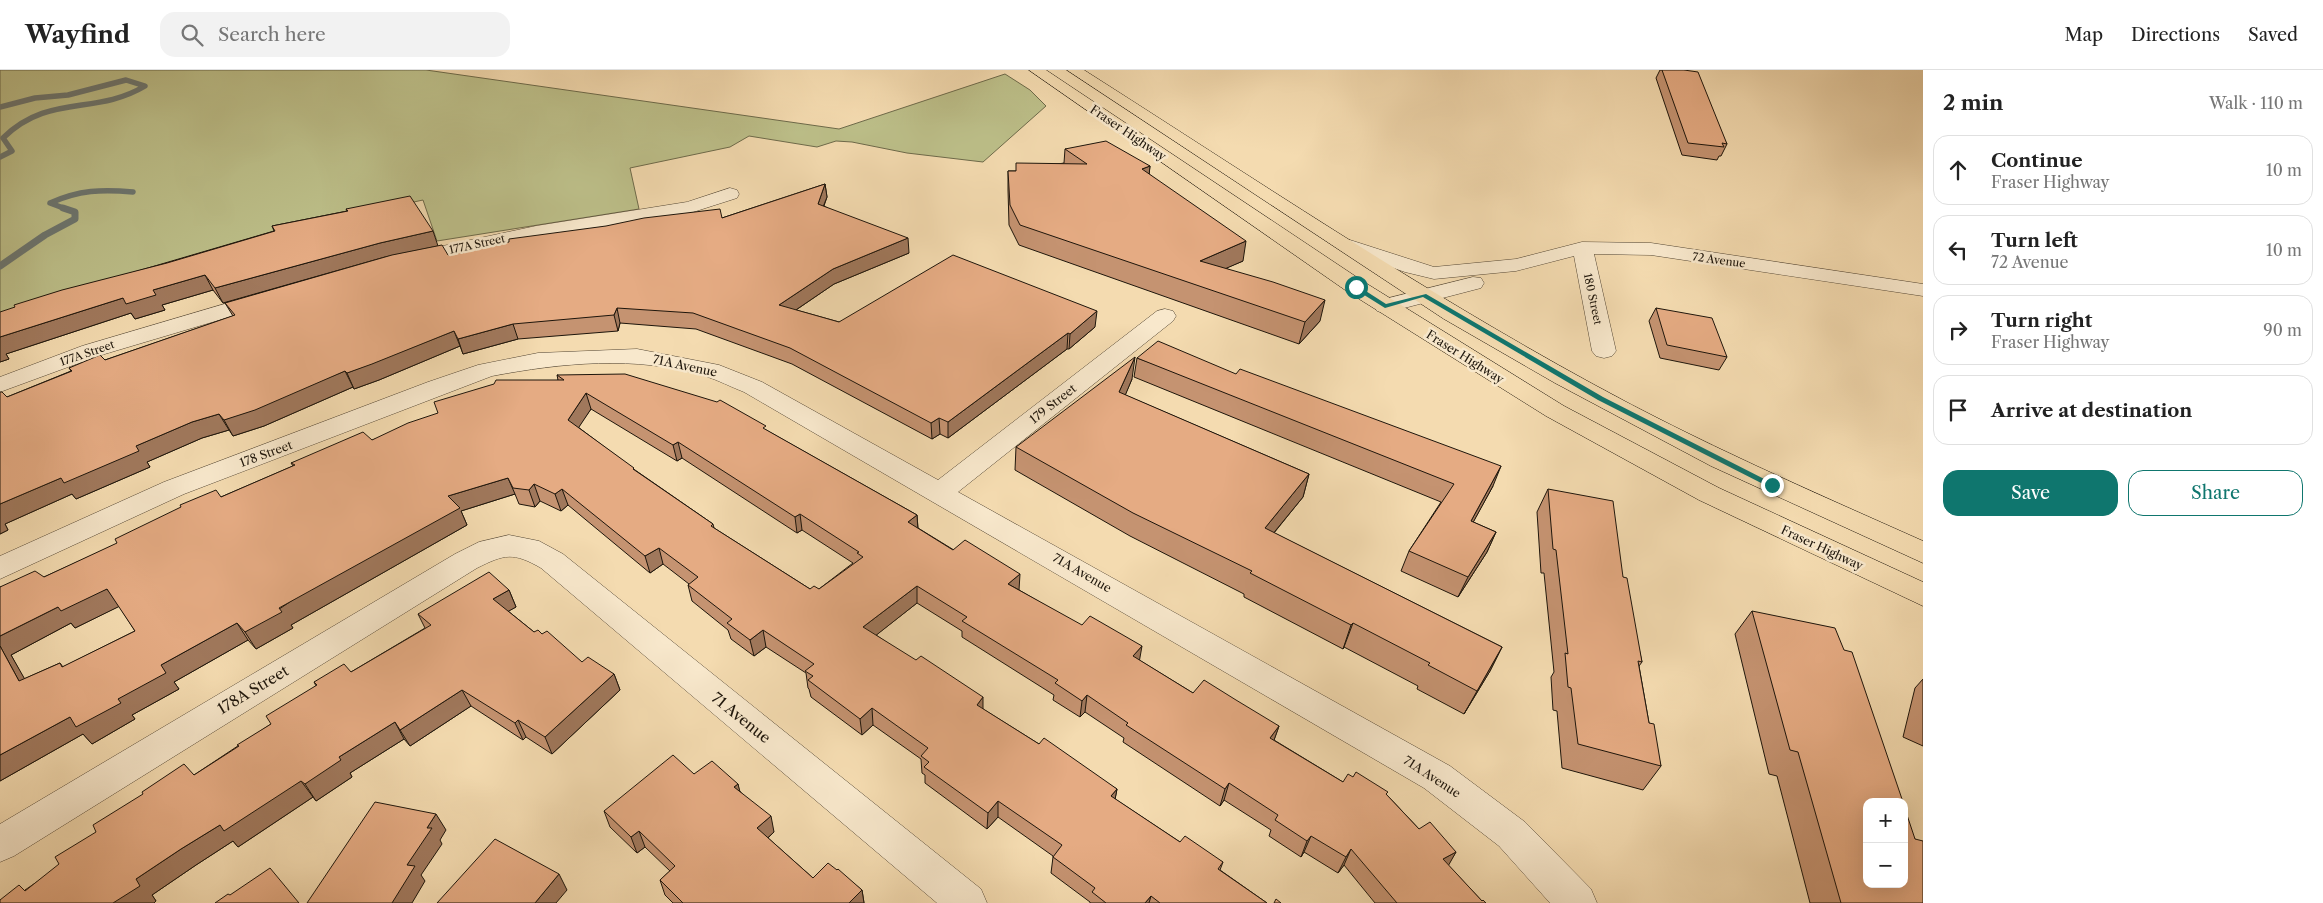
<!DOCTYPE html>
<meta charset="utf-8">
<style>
body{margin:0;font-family:"Libre Caslon Text",serif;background:#f2f2f2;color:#222}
.controls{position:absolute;right:15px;bottom:15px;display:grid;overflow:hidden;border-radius:10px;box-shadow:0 5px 20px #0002}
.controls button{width:45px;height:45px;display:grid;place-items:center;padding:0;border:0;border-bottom:1px solid #e0e0e0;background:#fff;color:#222;font:25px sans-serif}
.stop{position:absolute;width:15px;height:15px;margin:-11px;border:4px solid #0f766e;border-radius:50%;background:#fff}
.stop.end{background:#0f766e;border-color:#fff;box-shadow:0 1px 5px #0008}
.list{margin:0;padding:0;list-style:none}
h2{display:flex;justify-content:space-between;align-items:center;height:65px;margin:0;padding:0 20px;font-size:21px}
h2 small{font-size:16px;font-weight:400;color:#767676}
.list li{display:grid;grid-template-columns:32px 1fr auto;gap:15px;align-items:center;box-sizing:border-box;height:70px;margin:0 10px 10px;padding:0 10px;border:1px solid #e0e0e0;border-radius:15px}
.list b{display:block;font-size:19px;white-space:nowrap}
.list p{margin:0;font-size:16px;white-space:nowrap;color:#767676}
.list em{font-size:16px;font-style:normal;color:#767676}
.actions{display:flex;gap:10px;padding:15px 20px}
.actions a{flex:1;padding:11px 0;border:1px solid #0f766e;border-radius:15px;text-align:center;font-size:18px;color:#0f766e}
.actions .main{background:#0f766e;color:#fff}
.icon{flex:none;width:28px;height:28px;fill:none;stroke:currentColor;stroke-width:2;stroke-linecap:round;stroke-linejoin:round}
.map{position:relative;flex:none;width:1923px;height:833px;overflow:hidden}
header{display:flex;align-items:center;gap:30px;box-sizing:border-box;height:70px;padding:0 25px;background:#fff;border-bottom:1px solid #e0e0e0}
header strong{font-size:24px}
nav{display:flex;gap:28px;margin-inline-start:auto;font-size:18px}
.search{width:350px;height:45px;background:#f2f2f2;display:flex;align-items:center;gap:12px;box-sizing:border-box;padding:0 18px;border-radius:15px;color:#767676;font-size:19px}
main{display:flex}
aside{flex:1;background:#fff}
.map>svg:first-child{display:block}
.green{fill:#bdc08a;stroke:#6d6a4a}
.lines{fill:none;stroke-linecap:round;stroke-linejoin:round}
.stream-far1{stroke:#6c7772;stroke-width:5.5}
.stream{stroke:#6c7772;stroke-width:7}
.minor-casing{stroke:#534634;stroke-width:1}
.major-casing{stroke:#1d150b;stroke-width:1}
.minor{fill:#f8e8cc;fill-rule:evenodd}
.major{fill:#f4dbb0;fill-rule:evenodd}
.wall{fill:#c59371;stroke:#1d150b;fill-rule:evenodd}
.shaded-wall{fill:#a0785c;stroke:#1d150b}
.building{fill:#e5ab83;stroke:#1d150b;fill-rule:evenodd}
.route{fill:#0f766e}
.labels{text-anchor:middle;stroke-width:5;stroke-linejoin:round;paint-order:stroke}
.far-street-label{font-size:11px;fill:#1d150b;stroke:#f8e8cc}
.street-label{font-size:12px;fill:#1d150b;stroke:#f8e8cc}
.near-street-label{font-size:15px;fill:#1d150b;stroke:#f8e8cc}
</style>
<header>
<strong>Wayfind</strong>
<div class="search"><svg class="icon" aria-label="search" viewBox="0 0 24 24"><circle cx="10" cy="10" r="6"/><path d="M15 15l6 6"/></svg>Search here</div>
<nav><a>Map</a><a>Directions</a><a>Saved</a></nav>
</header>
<main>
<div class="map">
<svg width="1923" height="833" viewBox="0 0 1923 833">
<rect width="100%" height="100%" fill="#f4dbb0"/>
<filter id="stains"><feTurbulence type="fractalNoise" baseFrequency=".004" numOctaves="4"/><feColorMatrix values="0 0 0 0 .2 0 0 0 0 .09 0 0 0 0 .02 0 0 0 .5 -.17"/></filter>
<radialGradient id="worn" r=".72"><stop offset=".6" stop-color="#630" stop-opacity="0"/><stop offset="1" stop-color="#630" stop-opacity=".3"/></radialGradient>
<path class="green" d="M0,0H426L839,59L1005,4L1030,20L1046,36L983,92L907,83L852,72L836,71L817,77L749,66L730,77L630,98L639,139L437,171L423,130L372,141L0,248Z"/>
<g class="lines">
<g class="stream-far1">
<path d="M0,37L35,28L68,25L126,10L145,16C95,46 49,23 3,68L12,81L0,87"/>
<path d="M66,139L50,133C79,120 102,119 133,122"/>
</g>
<path class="stream" d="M0,196L45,165L75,149V142L63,138"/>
<g class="minor-casing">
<g id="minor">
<path d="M730,118L737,120L739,124L737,128L690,143L536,168L410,195L403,193L400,189L403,185L410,183L536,156L687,132Z"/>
<path d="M1350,170L1434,197L1516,189L1582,172L1651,173L1923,214V226L1651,185L1594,184L1616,281L1612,286L1604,288L1596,286L1592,281L1574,186L1516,201L1434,209L1405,202L1343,180L1340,176L1343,172Z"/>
<path d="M1473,207L1481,208L1484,213L1481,218L1385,243L1377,241L1374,236L1377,231Z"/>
<path d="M265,222L273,224L276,229L273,234L98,286L0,322V307L82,276Z"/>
<path d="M1165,239L1173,241L1176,246L1173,251L958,422L1450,696L1525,752L1591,819L1597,833H1550L1499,776L1424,718L744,322C731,317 718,310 705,306C636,285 561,293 492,306L184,424L0,509V486L164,412L428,312L478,295L538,283L637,279L719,295L762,312L938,410L1157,241Z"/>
<path d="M509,465L539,471L563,484L981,819L987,833H937L541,498C513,482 505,484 477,498L14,786L0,792V754L455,484L479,472Z"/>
</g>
</g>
<g class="major-casing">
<g id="major">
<path d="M1029,0H1046L1364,212L1564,336L1719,418L1923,512V536L1699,430L1546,346L1348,222Z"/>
<path d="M1067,0H1084C1252,107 1417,218 1591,313C1698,372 1811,421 1923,471V493L1711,396L1555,313L1444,249Z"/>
</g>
</g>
<use href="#minor" class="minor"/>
<use href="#major" class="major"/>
</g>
<g class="wall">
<path d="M1660,0H1684L1727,74L1721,86H1719L1717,90L1682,85L1656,8Z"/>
<path d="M1065,79L1150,96L1149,104L1243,191L1226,198L1320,251L1299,274L1019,175L1009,155L1008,120V101H1016L1064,93Z"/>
<path d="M825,114L827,127L824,136L909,183L834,214L796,240L839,252L1095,257L1069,279H1067L948,368L940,364L932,369L792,294L696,259L620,253L618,261L518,269L463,284L460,276L379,310L354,319L353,317L264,356L233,366L229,360L202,368L147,392L150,397L76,429L72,424L5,454L8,460L0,464L7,327L71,301L69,298L105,290L233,246L225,233L331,203L223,233L213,220L162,235L165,240L135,249L131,243L6,284L9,289L0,292L15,237L274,161L272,156L347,141L346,139L438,176L448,185L722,148Z"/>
<path d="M1656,238L1727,287L1719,300L1660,288L1649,251Z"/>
<path d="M1137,288L1493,416L1473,452L1496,462L1487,482L1458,527L1401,501L1409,481L1441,432L1134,307Z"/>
<path d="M557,305L766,360L917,445L918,458L1019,520L1139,590L1193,623L1279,656L1274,670L1343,712L1387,725L1419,759L1456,782L1448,795L1482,831L1486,833H1375L1344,795L1338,803L1304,782L1301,787L1269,766L1271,760L1224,730L1220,736L1123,672L1124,668L1085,642L1080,647L1053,630L1054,625L962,567V561L917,533L876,565L983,639L1039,674L1117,719L1115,729L1180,772L1223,792L1220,800L1267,833H1090V832L1051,803L1053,787V786L998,747L987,759L925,713V705L922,703L921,689L873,655L862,665L811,627L809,619L808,618L806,603L766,577L754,586L731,569L728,560L692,531L688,515L689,514L663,494L650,503L568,435L561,441L540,431L535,437L519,434L515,424L461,441L467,455L291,555L293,558L256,579L248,570L174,612L179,619L132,645L135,649L92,674L83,664L0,711V517L44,507L221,427L293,396L291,393L372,370L558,310ZM591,339L677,391L682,388L797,463L802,460L853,493L819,519H810L714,458L713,454L635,400L578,357ZM119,536L135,561L63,597L60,593L24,609L11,585L71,553L75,558Z"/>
<path d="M1132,309L1125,325L1309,404L1303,427L1274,463L1502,577L1490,601L1464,644L1417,619L1418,616L1344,577L1343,579L1244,527V524L1130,466L1015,400L1016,377Z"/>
<path d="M1548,419L1623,507L1642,592L1639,596L1649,653L1661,696L1643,720L1562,698L1557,641L1553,640L1551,607L1554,602L1544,503H1541L1537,442Z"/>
<path d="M509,520L516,537L508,541L534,562L542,564L582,592L614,604L620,620L552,684L526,667L523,670L471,636L410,676L404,669L350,703L352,707L316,731L313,727L238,777L233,771L196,795L152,825L156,831L25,820L194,705L271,654L316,616L314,612L351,602L425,558L418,544Z"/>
<path d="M1752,541L1915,769L1923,833H1810L1777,706L1769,704L1735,564Z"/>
<path d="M1923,609V676L1903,667L1915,618Z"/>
<path d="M694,704L738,714L739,720L774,762L768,768L813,808L837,800L862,820L864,833H673L665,825L660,810L670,801L645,777L637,783L610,757L604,741Z"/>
</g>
<g class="shaded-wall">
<path d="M1150,96L1148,115L1142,99Z"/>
<path d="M825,114L827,127L819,147L818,134Z"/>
<path d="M433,161L438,176L385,187L223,233L215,218L380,173Z"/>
<path d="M908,168L909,183L834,214L781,250L779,235L833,199Z"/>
<path d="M1246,171L1243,191L1197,211L1200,191Z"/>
<path d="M205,205L213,220L162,235L165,240L135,249L131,243L6,284L9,289L0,292V267L123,228L153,220Z"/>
<path d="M1325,230L1320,251L1299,274L1305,252Z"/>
<path d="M617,238L620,253L618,261L614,245Z"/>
<path d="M1097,241L1095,257L1069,279L1070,264Z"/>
<path d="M513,254L518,269L463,284L458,269Z"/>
<path d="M454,261L460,276L379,310L354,319L347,303Z"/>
<path d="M1068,263L1067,279L948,368V352Z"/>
<path d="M1135,287L1132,309L1117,345L1119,322Z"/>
<path d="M345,301L353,317L264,356L233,366L224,350Z"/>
<path d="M586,323L591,339L573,366L568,350Z"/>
<path d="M219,344L229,360L202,368L147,392L150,397L76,429L72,424L5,454L8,460L0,464V434L192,352Z"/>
<path d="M939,348L940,364L932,369L931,353Z"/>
<path d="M678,372L682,388L677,391L673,375Z"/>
<path d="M1501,396L1493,416L1463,471L1471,451Z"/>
<path d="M1309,404L1303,427L1258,482L1265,458Z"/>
<path d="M508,408L515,424L461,441L467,455L291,555L293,558L256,579L245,562L448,426Z"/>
<path d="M534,414L540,431L535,437L529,420Z"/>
<path d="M562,419L568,435L561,441L555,424Z"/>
<path d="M800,444L802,460L797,463L795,447Z"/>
<path d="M917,445L918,461L908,452Z"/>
<path d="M1496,462L1487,482L1458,527L1468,507Z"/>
<path d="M659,478L663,494L650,503L645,486Z"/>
<path d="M1020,504L1019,520L1008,514Z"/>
<path d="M917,516V533L865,574L863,557Z"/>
<path d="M107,519L120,536L75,558L71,553L11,585L35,627L19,611L0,576V566L58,537Z"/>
<path d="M509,520L516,537L500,546L493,529Z"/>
<path d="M237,553L248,570L174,612L179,619L132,645L135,649L92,674L83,664L0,711V685L70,647L118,629L161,595Z"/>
<path d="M1353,553L1344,577L1343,579L1351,555Z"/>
<path d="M763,560L766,577L754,586L750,570Z"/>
<path d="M1142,576L1139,593L1133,586Z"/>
<path d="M1502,577L1490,601L1464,644L1477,621Z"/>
<path d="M614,604L620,620L552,684L545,667Z"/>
<path d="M462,620L471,636L410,676L400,660Z"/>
<path d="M1087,625L1085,642L1080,647L1082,631Z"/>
<path d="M983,627V644L977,635Z"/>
<path d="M872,638L873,655L862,665L860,649Z"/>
<path d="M518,650L526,667L523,670L515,653Z"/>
<path d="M395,652L404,669L350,703L352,707L316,731L305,714L339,687Z"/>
<path d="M1279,656L1273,673L1270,668Z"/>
<path d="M301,711L313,727L238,777L233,771L196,795L152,825L156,831L154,833H113L136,809L181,779L220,755Z"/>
<path d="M1229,713L1224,730L1220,736L1225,719Z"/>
<path d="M738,714L742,730L734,717Z"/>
<path d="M1117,719L1114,735L1111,726Z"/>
<path d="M998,731V747L987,759L988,743Z"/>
<path d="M436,744L446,760L440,770L442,774L421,805L425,811L412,833H392L407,795L427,758Z"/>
<path d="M771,746L774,762L761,774L757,758Z"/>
<path d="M639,761L645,777L637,783L631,767Z"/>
<path d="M1311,766L1304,782L1301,787L1307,771Z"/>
<path d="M1351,779L1344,795L1338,803L1346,787Z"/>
<path d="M1456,782L1447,798L1443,789Z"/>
<path d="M559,804L567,820L556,833H535Z"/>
<path d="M862,820L864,833H849Z"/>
<path d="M1151,826L1149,833H1145Z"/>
</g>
<g class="building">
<path d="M1662,0H1684L1698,2L1727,74L1722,73L1724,77L1688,73Z"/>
<path d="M1106,71L1150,96L1142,99L1246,171L1200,191L1273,212L1325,230L1305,252L1020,155L1010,135L1008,101H1016V93L1087,94L1065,79Z"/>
<path d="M825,114L818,134L908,168L833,199L779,235L839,252L953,185L1097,241L1070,264L1068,263L948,352L939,348L931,353L790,278L693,243L617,238L614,245L513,254L458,269L454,261L372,294L347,303L345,301L255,340L224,350L219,344L192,352L136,376L139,381L64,413L61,408L0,434V322H2L7,327L72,301L69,298L100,285L105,290L235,245L225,233L392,185L442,175L448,185L509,172V169L606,156L644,148L720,139L722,148Z"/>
<path d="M410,126L433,161L380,173L215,218L205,205L153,220L156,225L126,234L123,228L0,267V242L15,237L14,235L62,220L167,193L275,161L272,156L348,141L346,139Z"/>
<path d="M1656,238L1712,248L1727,287L1667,275Z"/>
<path d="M1158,271L1236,304L1240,299L1501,396L1471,451L1496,462L1468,507L1409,481L1454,414L1137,288Z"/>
<path d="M1135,287L1119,322L1309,404L1265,458L1502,577L1477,621L1428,595L1430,593L1353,553L1351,555L1250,503L1252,501L1133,443L1016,377Z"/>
<path d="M625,304L717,332L720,330L766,356L763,358L917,445L908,452L953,480L965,470L1020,504L1008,514L1082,555L1090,546L1142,576L1133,586L1193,623L1204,610L1236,630L1279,656L1270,668L1343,712L1348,704L1353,707L1356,702L1388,722L1386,724L1419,759L1430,752L1456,782L1443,789L1482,831L1483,830L1486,833H1397L1351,779L1346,787L1311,766L1307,771L1275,750L1278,745L1229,713L1225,719L1126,655L1128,653L1087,625L1082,631L1055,613L1058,610L962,551L967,547L917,516L863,557L916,590L921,586L983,627L977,635L1039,674L1044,668L1117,719L1111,726L1180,772L1185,766L1223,792L1218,799L1267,833H1160L1151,826L1145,833H1106L1092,822L1095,818L1053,787L1062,775L998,731L988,743L924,697L929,692L921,686L928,678L872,638L860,649L808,610L813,606L805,601L814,594L763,560L750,570L727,553L732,549L688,515L698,507L659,478L645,486L562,419L555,424L534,414L529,420L513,418L508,408L448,426L460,438L279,538L282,542L245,562L237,553L161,595L166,603L118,629L121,633L76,657L70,647L0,685V576L19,611L60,593L62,597L135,561L107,519L61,541L58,537L0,566V517L35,501L44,507L117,473L115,469L181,437L180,435L216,420L221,427L295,395L291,393L363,362L372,370L408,353L438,343L434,332L494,314L496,310H564L557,305ZM586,323L673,375L678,372L795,447L800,444L859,482L857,483L863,487L819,519L814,516L810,519L711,456L713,454L633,399L634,398L568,350Z"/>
<path d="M1548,419L1613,431L1623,507L1627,508L1642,592L1638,591L1649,653L1654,654L1661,696L1578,674L1571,618L1568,617L1565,583L1568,584L1556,480L1553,479Z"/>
<path d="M489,502L509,520L493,529L534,562L538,560L542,564L547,561L582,592L588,587L614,604L545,667L518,650L515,653L462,620L400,660L395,652L339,687L341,690L305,714L301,711L224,761L220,755L181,779L136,809L140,816L113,833H0V830L19,815L25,821L59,794L55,787L96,762L93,755L143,724L142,722L184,694L194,705L239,676L237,675L271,654L266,646L317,615L314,612L344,594L351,602L431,555L418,544Z"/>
<path d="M1752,541L1835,558L1844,580L1852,582L1903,732H1867V814H1904V736L1915,769L1923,771V833H1841L1798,682L1790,680Z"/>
<path d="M673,685L694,704L712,691L738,714L734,717L771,746L757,758L813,808L828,793L837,800L838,799L862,820L849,833H683L660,810L675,796L639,761L631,767L604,741Z"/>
<path d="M375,732L436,744L427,758H432L407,795L415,796L392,833H307Z"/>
<path d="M495,769L559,804L535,833H437Z"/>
<path d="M270,798L299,833H215L228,824L230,825Z"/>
<path d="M1276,829L1281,833H1274Z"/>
</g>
<path class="route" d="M1353,216H1358L1386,234L1426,224L1603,327L1776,415L1769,417L1598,330L1423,227L1385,238L1353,218Z"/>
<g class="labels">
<g class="far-street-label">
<text transform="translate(477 174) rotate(-12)" y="4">177A Street</text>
<text transform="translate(1719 190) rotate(8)" y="4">72 Avenue</text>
<text transform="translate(1593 229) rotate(78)" y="4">180 Street</text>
<text transform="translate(87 283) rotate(-19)" y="4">177A Street</text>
</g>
<g class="street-label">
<text transform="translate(1128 63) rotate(34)" y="4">Fraser Highway</text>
<text transform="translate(1465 287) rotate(32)" y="4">Fraser Highway</text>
<text transform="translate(685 296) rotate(12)" y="4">71A Avenue</text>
<text transform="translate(1053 334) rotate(-38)" y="4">179 Street</text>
<text transform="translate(266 384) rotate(-20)" y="4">178 Street</text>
<text transform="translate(1822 478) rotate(25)" y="4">Fraser Highway</text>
<text transform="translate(1082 503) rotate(30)" y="4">71A Avenue</text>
<text transform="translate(1432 707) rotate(33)" y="4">71A Avenue</text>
</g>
<g class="near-street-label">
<text transform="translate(253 620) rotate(-31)" y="5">178A Street</text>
<text transform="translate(741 648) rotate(39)" y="5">71 Avenue</text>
</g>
</g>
<rect width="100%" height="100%" filter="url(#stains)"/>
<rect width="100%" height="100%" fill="url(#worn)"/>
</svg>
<div class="controls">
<button>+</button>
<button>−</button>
</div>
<div class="stop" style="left:1356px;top:217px"></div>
<div class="stop end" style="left:1772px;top:415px"></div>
</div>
<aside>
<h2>2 min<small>Walk · 110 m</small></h2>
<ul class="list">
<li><svg class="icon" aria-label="ahead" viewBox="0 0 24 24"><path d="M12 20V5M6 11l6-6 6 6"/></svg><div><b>Continue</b><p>Fraser Highway</p></div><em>10 m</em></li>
<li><svg class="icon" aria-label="left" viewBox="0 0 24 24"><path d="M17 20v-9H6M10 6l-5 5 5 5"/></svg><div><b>Turn left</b><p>72 Avenue</p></div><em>10 m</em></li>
<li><svg class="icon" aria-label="right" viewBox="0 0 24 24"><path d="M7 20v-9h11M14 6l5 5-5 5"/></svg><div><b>Turn right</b><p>Fraser Highway</p></div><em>90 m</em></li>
<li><svg class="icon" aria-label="arrive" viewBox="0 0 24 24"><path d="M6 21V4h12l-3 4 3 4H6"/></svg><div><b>Arrive at destination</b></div></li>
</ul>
<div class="actions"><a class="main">Save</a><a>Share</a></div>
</aside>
</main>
